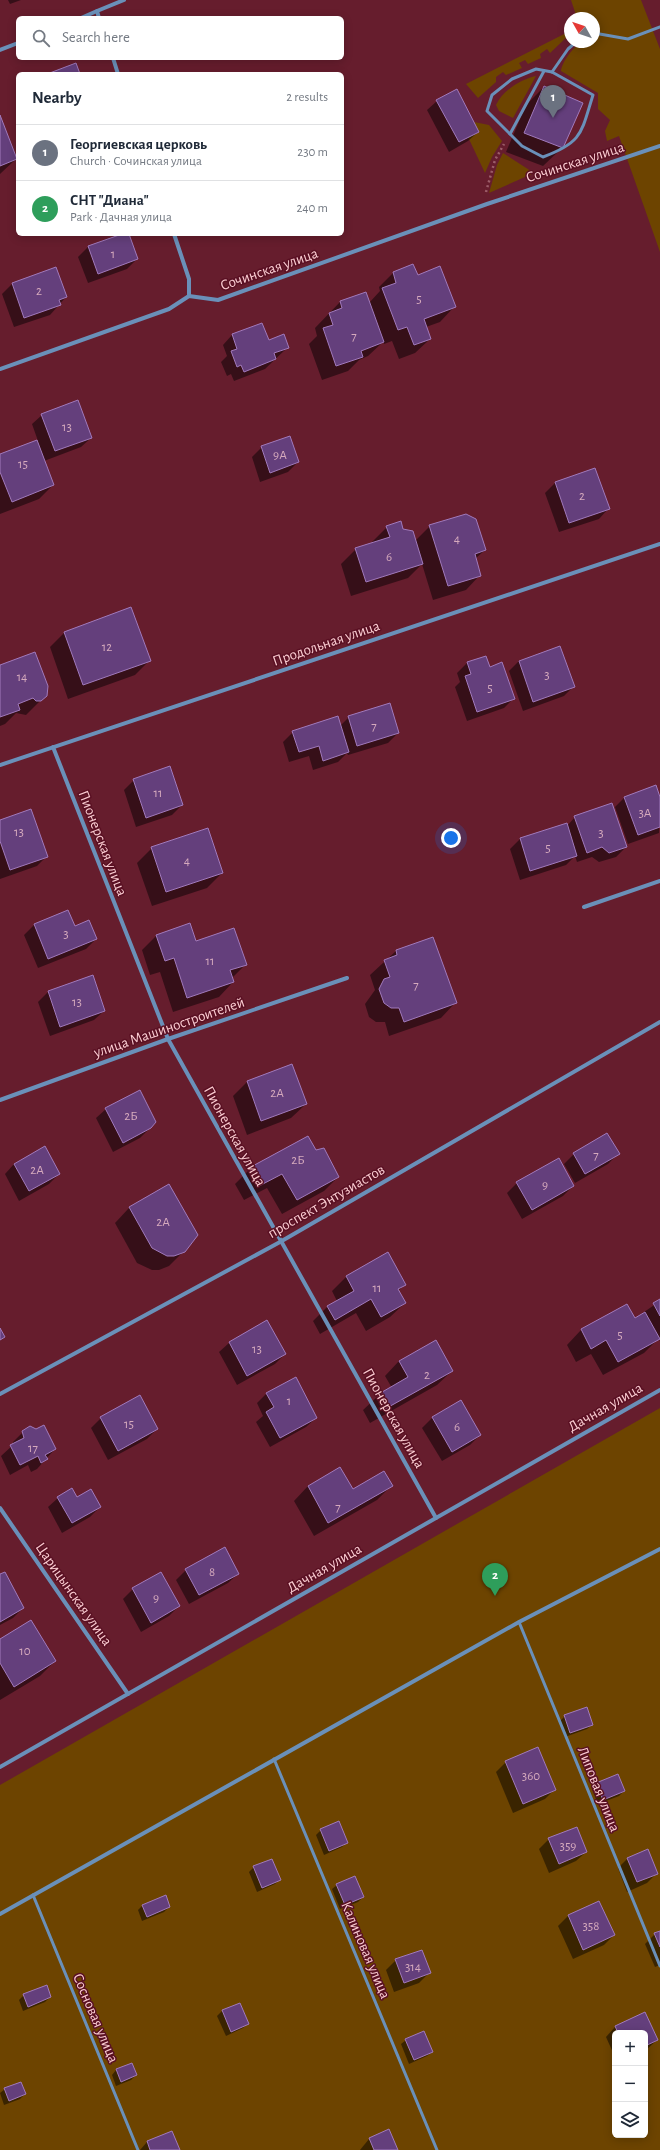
<!DOCTYPE html>
<meta charset="utf-8">
<style>
body{margin:0;font-family:"Alegreya Sans",sans-serif;background:#f2f2f3;color:#1f2937}
.controls{position:absolute;right:12px;bottom:12px;display:grid;overflow:hidden;border-radius:6px;box-shadow:0 2px 10px #0003}
.controls button{width:36px;height:36px;display:grid;place-items:center;padding:0;border:0;border-bottom:1px solid #e0e1e3;background:#fff;color:#1f2937;font:20px sans-serif}
.compass{position:absolute;left:564px;top:12px;width:36px;height:36px;border-radius:50%;background:#fff;box-shadow:0 2px 10px #0003;rotate:310deg}
.you{position:absolute;left:451px;top:838px;width:14px;height:14px;margin:-10px;border:3px solid #fff;border-radius:50%;background:#1a73e8;box-shadow:0 0 0 6px #1a73e833}
.badge{display:grid;place-items:center;width:26px;height:26px;border-radius:50%;background:#db2777;color:#fff;font-size:13px;font-weight:700}
.pin{position:absolute;translate:-50% -33px;filter:drop-shadow(0 1px 2px #0008)}
.pin::after{content:'';position:absolute;top:21px;width:14px;height:12px;background:inherit;clip-path:polygon(0 0,100% 0,50% 100%)}
.list{margin:0;padding:0;list-style:none}
h2{display:flex;justify-content:space-between;align-items:center;height:52px;margin:0;padding:0 16px;font-size:17px}
h2 small{font-size:13px;font-weight:400;color:#747a83}
.list li{display:grid;grid-template-columns:26px 1fr auto;gap:12px;align-items:center;box-sizing:border-box;height:56px;padding:0 16px;border-top:1px solid #e0e1e3}
.list b{display:block;font-size:15px;white-space:nowrap}
.list p{margin:0;font-size:13px;white-space:nowrap;color:#747a83}
.list em{font-size:13px;font-style:normal;color:#747a83}
.icon{flex:none;width:22px;height:22px;fill:none;stroke:currentColor;stroke-width:2;stroke-linecap:round;stroke-linejoin:round}
.map{position:relative;flex:none;width:660px;height:2150px;overflow:hidden}
.search{position:absolute;background:#fff;box-shadow:0 2px 10px #0003;left:16px;top:16px;width:328px;height:44px;display:flex;align-items:center;gap:10px;box-sizing:border-box;padding:0 14px;border-radius:6px;color:#747a83;font-size:15px}
.panel{position:absolute;background:#fff;box-shadow:0 2px 10px #0003;left:16px;top:72px;width:328px;height:164px;border-radius:6px}
.map>svg:first-child{display:block}
.green{fill:#6d4400;fill-rule:evenodd}
.shadow{fill:#0007}
.building{fill:#643f7c;stroke:#a17abc}
.lines{fill:none;stroke-linecap:round;stroke-linejoin:round}
.path{stroke:#9c5d69;stroke-width:2.5;stroke-dasharray:2 3;stroke-linecap:butt}
.service{stroke:#6a90b9;stroke-width:3}
.minor{stroke:#6a90b9;stroke-width:4}
.labels{text-anchor:middle;stroke-width:3;stroke-linejoin:round;paint-order:stroke}
.number-label{font-size:13px;fill:#d6aabd}
.street-label{font-size:15px;fill:#fcced3;stroke:#5a1023}
</style>
<div class="map">
<svg width="660" height="2150" viewBox="0 0 660 2150">
<rect width="100%" height="100%" fill="#661d2d"/>
<g class="green">
<path d="M571,0H641L660,49V252L619,136L607,141L605,131L610,120L598,109V93L561,71C562,62 573,47 581,43C585,41 590,42 594,42V18H577Z"/>
<path d="M570,31V34L550,53L547,49L540,54L541,58L528,64L525,60L519,63L522,68L506,75L503,72L496,77V82L478,98L466,84Z"/>
<path d="M536,76L513,118L499,111L496,105C502,91 521,79 536,76Z"/>
<path d="M474,122L489,125L502,141L492,157L485,173L468,137L479,132Z"/>
<path d="M503,153L534,173L489,193L497,165Z"/>
<path d="M660,1408V2150H0V1785ZM615,2033H645V2135H615Z"/>
</g>
<g class="shadow">
<path d="M8,0H21L10,4Z"/>
<path d="M544,87L562,148L543,166L506,152L526,105Z"/>
<path d="M437,101L478,132L468,141L449,152L427,110Z"/>
<path d="M0,118L16,159L0,174Z"/>
<path d="M125,234H128L137,259L127,269L88,283L78,257L88,247Z"/>
<path d="M413,265L417,276L454,307L440,322L426,327L430,339L415,353L399,359L392,341L384,344L383,342L368,356L359,360L348,371L322,380L309,344L317,336L315,328L340,302L369,303L380,291L379,287L393,273Z"/>
<path d="M56,268L66,297L50,315L14,327L2,294L12,284Z"/>
<path d="M261,324L268,341L288,347L265,369L234,381L231,374L227,376L221,362L227,356L223,345L232,335Z"/>
<path d="M42,415L91,438L81,447L44,461L53,485L39,499L0,514V455L38,441L32,424Z"/>
<path d="M262,447L298,462L288,472L260,482L252,457Z"/>
<path d="M555,483L608,509L599,519L559,532L545,493Z"/>
<path d="M430,526L485,550L475,559L480,575L466,590L433,600L422,564L408,578L351,596L341,564L356,549L373,544L372,542L387,527L415,541Z"/>
<path d="M131,608L150,660L135,675L68,699L50,647L64,633Z"/>
<path d="M560,647L574,686L564,696L523,711L509,671L519,661Z"/>
<path d="M485,657L489,668L514,698L504,708L467,721L455,687L460,682L457,673L467,663Z"/>
<path d="M0,666L46,695L26,715L16,713L5,724L0,726Z"/>
<path d="M349,717L398,733L388,743L348,755L347,753L338,762L313,770L309,756L289,762L283,742L293,732L340,726Z"/>
<path d="M134,780L182,805L172,815L136,827L124,790Z"/>
<path d="M625,797L660,799L659,833L628,844L615,807Z"/>
<path d="M575,817L626,847L616,857L599,862L592,857L577,862L575,856L566,865L520,880L510,849L520,839L567,826Z"/>
<path d="M0,821L47,856L37,866L0,879Z"/>
<path d="M152,848L222,873L207,888L152,906L137,863Z"/>
<path d="M68,912L74,927L96,939L86,949L38,968L24,935L34,925Z"/>
<path d="M156,936L195,942L245,965L232,978L233,982L219,997L173,1012L160,972L150,975L142,950Z"/>
<path d="M433,938L455,1003L441,1018L389,1036L385,1022H376L369,1017L365,1004L375,990L370,975L396,951Z"/>
<path d="M92,977L104,1011L94,1020L50,1036L38,1002L48,992Z"/>
<path d="M292,1066L306,1104L291,1118L247,1135L233,1096L247,1082Z"/>
<path d="M106,1109L151,1127L140,1138L113,1152L96,1118Z"/>
<path d="M316,1151L338,1177L324,1191L282,1214L267,1188L244,1200L235,1184L250,1169Z"/>
<path d="M574,1154H618L608,1164L575,1183L564,1164Z"/>
<path d="M14,1164L59,1174L49,1184L19,1201L5,1174Z"/>
<path d="M517,1183L573,1186L563,1196L522,1219L507,1193Z"/>
<path d="M168,1186L184,1251L169,1266L159,1270H152L137,1263L115,1223L129,1208Z"/>
<path d="M387,1254L405,1284L398,1291L405,1303L390,1317L366,1331L356,1313L320,1334L313,1321L327,1307L337,1301L332,1291L346,1277Z"/>
<path d="M660,1301V1341L658,1339L644,1353L603,1375L591,1354L576,1362L567,1345L581,1330L627,1306L634,1319Z"/>
<path d="M267,1322L285,1354L275,1364L237,1385L219,1352L229,1343Z"/>
<path d="M399,1361L452,1371L437,1385L370,1423L363,1410L378,1396L392,1388L385,1376Z"/>
<path d="M267,1393L316,1418L306,1427L270,1447L256,1422L263,1416L257,1403Z"/>
<path d="M461,1401L480,1435L470,1445L442,1461L422,1428L432,1418Z"/>
<path d="M101,1418L157,1429L147,1439L108,1460L91,1428Z"/>
<path d="M23,1432L55,1449L37,1469L31,1472L28,1465L10,1475L1,1456L13,1445V1442Z"/>
<path d="M308,1486L352,1490L391,1486L377,1500L314,1536L294,1501Z"/>
<path d="M58,1498H76L100,1507L90,1517L62,1533L48,1507Z"/>
<path d="M186,1570L238,1574L228,1583L189,1604L176,1580Z"/>
<path d="M0,1576L23,1608L13,1618L0,1625Z"/>
<path d="M133,1589L179,1606L169,1616L141,1632L123,1599Z"/>
<path d="M0,1640L55,1661L40,1676L0,1700Z"/>
<path d="M565,1716L592,1725L587,1729L565,1737L560,1721Z"/>
<path d="M506,1762L555,1789L545,1799L513,1813L496,1772Z"/>
<path d="M597,1784L624,1791L619,1796L598,1804L592,1789Z"/>
<path d="M321,1830L347,1842L342,1847L324,1855L316,1835Z"/>
<path d="M549,1839L586,1852L576,1861L549,1873L539,1849Z"/>
<path d="M628,1858L657,1873L647,1883L627,1892L618,1868Z"/>
<path d="M254,1867L280,1879L275,1884L257,1892L249,1872Z"/>
<path d="M337,1885L363,1897L358,1902L340,1909L332,1889Z"/>
<path d="M599,1902L614,1935L604,1945L573,1959L558,1926L568,1916Z"/>
<path d="M143,1905L169,1907L164,1912L142,1921L138,1910Z"/>
<path d="M660,1932V1965L655,1967L645,1944L655,1934Z"/>
<path d="M396,1960L429,1973L419,1983L394,1992L386,1970Z"/>
<path d="M24,1995L50,1997L45,2002L23,2011L19,2000Z"/>
<path d="M240,2004L248,2023L243,2028L226,2036L217,2016L222,2011Z"/>
<path d="M645,2013L657,2040L645,2051V2033H615V2057L606,2037L615,2027Z"/>
<path d="M406,2040L432,2052L427,2056L409,2064L401,2044Z"/>
<path d="M131,2064L136,2075L131,2080L116,2086L112,2075L116,2070Z"/>
<path d="M5,2089L25,2094L20,2099L4,2105L0,2093Z"/>
<path d="M389,2130L397,2150H360L369,2139Z"/>
<path d="M171,2132L179,2150H140L147,2142Z"/>
</g>
<g class="building">
<path d="M76,63L80,74H47Z"/>
<path d="M544,86L583,103L563,148L524,133Z"/>
<path d="M457,89L479,132L459,142L436,100Z"/>
<path d="M0,115L17,159L0,166Z"/>
<path d="M122,234H129L138,259L98,274L88,246Z"/>
<path d="M413,264L418,275L440,266L456,307L424,319L431,339L414,345L407,327L398,330L382,288L396,283L393,272Z"/>
<path d="M56,267L67,297L59,300L61,305L24,318L12,283Z"/>
<path d="M366,292L384,342L361,351L363,357L336,366L323,328L333,325L329,313L342,308L340,301Z"/>
<path d="M262,323L269,340L284,334L289,348L274,353L276,359L244,372L241,365L237,367L231,351L237,349L232,334Z"/>
<path d="M78,400L92,438L55,451L41,414Z"/>
<path d="M290,436L299,462L270,473L261,446Z"/>
<path d="M37,440L54,485L12,502L0,472V454Z"/>
<path d="M595,468L610,509L569,523L555,482Z"/>
<path d="M466,514L476,519L486,550L475,554L481,576L448,586L429,525Z"/>
<path d="M401,521L403,529L413,531L423,564L366,582L355,548L390,537L386,526Z"/>
<path d="M131,607L151,661L83,685L64,632Z"/>
<path d="M560,646L575,687L533,702L519,661Z"/>
<path d="M35,652L48,686L47,696L41,701H36L33,698L18,704L20,710L0,717V665Z"/>
<path d="M486,656L490,667L502,662L515,699L477,712L465,676L471,674L467,662Z"/>
<path d="M390,703L399,733L357,746L348,716Z"/>
<path d="M338,716L349,752L323,761L319,746L299,752L292,731Z"/>
<path d="M170,766L183,805L146,818L133,779Z"/>
<path d="M656,785L660,797V827L638,835L624,797Z"/>
<path d="M612,803L627,847L609,853L602,847L587,853L574,816Z"/>
<path d="M31,809L48,857L10,870L0,841V820Z"/>
<path d="M567,823L577,856L530,871L520,838Z"/>
<path d="M208,828L223,873L166,892L151,847Z"/>
<path d="M68,910L75,926L89,920L97,939L48,959L34,924Z"/>
<path d="M190,923L196,941L234,928L247,965L230,970L234,982L187,998L174,958L165,961L156,935Z"/>
<path d="M433,937L457,1003L404,1022L399,1008H391L384,1003L379,989L384,979L390,977L384,960L397,955L396,950Z"/>
<path d="M93,975L105,1011L60,1027L48,991Z"/>
<path d="M292,1064L307,1104L261,1121L247,1081Z"/>
<path d="M140,1090L156,1122L151,1128L123,1143L105,1108Z"/>
<path d="M607,1133L620,1154L585,1174L573,1153Z"/>
<path d="M308,1136L316,1150L324,1148L339,1177L297,1200L282,1174L259,1186L249,1168Z"/>
<path d="M45,1146L60,1174L29,1191L14,1164Z"/>
<path d="M559,1158L574,1186L532,1210L516,1182Z"/>
<path d="M169,1184L198,1235L185,1252L174,1256H167L152,1248L129,1207Z"/>
<path d="M388,1252L406,1285L398,1289L406,1303L381,1317L371,1299L335,1320L327,1306L354,1291L346,1276Z"/>
<path d="M660,1299V1316L653,1303Z"/>
<path d="M627,1304L635,1318L645,1312L660,1339L618,1362L606,1340L591,1349L581,1329Z"/>
<path d="M267,1320L286,1354L247,1376L229,1342Z"/>
<path d="M0,1328L5,1337L0,1340Z"/>
<path d="M436,1340L453,1371L385,1409L377,1395L408,1377L399,1361Z"/>
<path d="M296,1377L317,1418L280,1438L266,1412L274,1407L266,1393Z"/>
<path d="M140,1395L158,1429L118,1451L100,1417Z"/>
<path d="M461,1400L481,1435L452,1452L432,1417Z"/>
<path d="M44,1425L56,1449L45,1455L48,1459L41,1463L38,1456L20,1465L10,1445L24,1438L22,1431L30,1426L36,1429Z"/>
<path d="M340,1467L353,1489L384,1471L393,1486L328,1523L308,1486Z"/>
<path d="M72,1488L77,1497L91,1489L101,1507L72,1523L57,1497Z"/>
<path d="M225,1547L239,1574L199,1595L185,1569Z"/>
<path d="M5,1572L24,1608L0,1622V1574Z"/>
<path d="M161,1572L180,1606L151,1623L132,1588Z"/>
<path d="M31,1620L56,1661L14,1687L0,1663V1639Z"/>
<path d="M587,1707L593,1725L570,1733L564,1715Z"/>
<path d="M538,1747L556,1790L523,1804L505,1761Z"/>
<path d="M618,1774L625,1791L603,1800L596,1783Z"/>
<path d="M339,1821L348,1843L329,1851L320,1829Z"/>
<path d="M577,1827L587,1852L559,1864L548,1838Z"/>
<path d="M648,1849L658,1874L637,1882L627,1858Z"/>
<path d="M272,1859L281,1880L262,1888L253,1866Z"/>
<path d="M355,1876L364,1897L345,1905L336,1884Z"/>
<path d="M166,1895L170,1907L147,1917L142,1905Z"/>
<path d="M599,1901L615,1935L583,1950L568,1915Z"/>
<path d="M660,1931V1947L654,1933Z"/>
<path d="M422,1950L431,1973L404,1983L395,1959Z"/>
<path d="M47,1985L51,1997L28,2007L23,1994Z"/>
<path d="M240,2003L249,2024L231,2032L222,2010Z"/>
<path d="M645,2012L658,2040L645,2046V2033H618L615,2026Z"/>
<path d="M424,2031L433,2052L414,2060L405,2039Z"/>
<path d="M132,2063L137,2075L121,2082L116,2069Z"/>
<path d="M21,2082L26,2094L9,2101L4,2088Z"/>
<path d="M389,2129L398,2150H374L369,2138Z"/>
<path d="M172,2131L180,2150H150L147,2141Z"/>
</g>
<g class="lines">
<path class="path" d="M486,192L495,160L504,144"/>
<g class="service">
<path d="M594,33L628,39L660,27"/>
<path d="M536,69L552,72L593,95C581,133 583,142 543,157L522,146L487,111L492,95L512,79Z"/>
<path d="M552,72L568,49L576,42"/>
<path d="M510,134L544,71"/>
<path d="M519,1622L660,1966"/>
<path d="M274,1759L437,2150"/>
<path d="M33,1895L138,2150"/>
</g>
<g class="minor">
<path d="M81,18L97,11"/>
<path d="M99,18L97,11L124,0"/>
<path d="M0,50L18,43"/>
<path d="M113,58L118,74"/>
<path d="M174,234L189,279V296"/>
<path d="M0,369L169,309L189,296L218,300L487,204L660,146"/>
<path d="M53,747L168,1039L436,1518"/>
<path d="M0,765L660,544"/>
<path d="M584,907L660,881"/>
<path d="M0,1100L168,1039L347,978"/>
<path d="M0,1394L280,1242L660,1022"/>
<path d="M0,1508L128,1694"/>
<path d="M0,1767L660,1390"/>
<path d="M0,1914L519,1622L660,1549"/>
</g>
</g>
<g class="labels">
<g class="number-label">
<text x="113" y="258">1</text>
<text x="39" y="295">2</text>
<text x="419" y="303">5</text>
<text x="354" y="340">7</text>
<text x="67" y="431">13</text>
<text x="280" y="459">9А</text>
<text x="23" y="468">15</text>
<text x="582" y="500">2</text>
<text x="457" y="543">4</text>
<text x="389" y="561">6</text>
<text x="107" y="651">12</text>
<text x="547" y="679">3</text>
<text x="22" y="681">14</text>
<text x="490" y="692">5</text>
<text x="374" y="730">7</text>
<text x="158" y="797">11</text>
<text x="645" y="817">3А</text>
<text x="19" y="836">13</text>
<text x="601" y="837">3</text>
<text x="548" y="852">5</text>
<text x="187" y="865">4</text>
<text x="66" y="938">3</text>
<text x="210" y="965">11</text>
<text x="416" y="989">7</text>
<text x="77" y="1006">13</text>
<text x="277" y="1097">2А</text>
<text x="131" y="1120">2Б</text>
<text x="596" y="1159">7</text>
<text x="298" y="1164">2Б</text>
<text x="37" y="1174">2А</text>
<text x="545" y="1189">9</text>
<text x="163" y="1226">2А</text>
<text x="377" y="1292">11</text>
<text x="620" y="1339">5</text>
<text x="257" y="1353">13</text>
<text x="427" y="1379">2</text>
<text x="289" y="1405">1</text>
<text x="129" y="1428">15</text>
<text x="457" y="1431">6</text>
<text x="33" y="1452">17</text>
<text x="338" y="1511">7</text>
<text x="212" y="1576">8</text>
<text x="156" y="1602">9</text>
<text x="25" y="1655">10</text>
<text x="531" y="1780">360</text>
<text x="568" y="1850">359</text>
<text x="591" y="1930">358</text>
<text x="413" y="1971">314</text>
</g>
<g class="street-label">
<text transform="translate(575 162) rotate(-18)" y="5">Сочинская улица</text>
<text transform="translate(269 269) rotate(-19)" y="5">Сочинская улица</text>
<text transform="translate(326 643) rotate(-19)" y="5">Продольная улица</text>
<text transform="translate(103 843) rotate(69)" y="5">Пионерская улица</text>
<text transform="translate(169 1027) rotate(-19)" y="5">улица Машиностроителей</text>
<text transform="translate(235 1136) rotate(61)" y="5">Пионерская улица</text>
<text transform="translate(326 1201) rotate(-30)" y="5">проспект Энтузиастов</text>
<text transform="translate(605 1407) rotate(-30)" y="5">Дачная улица</text>
<text transform="translate(394 1418) rotate(61)" y="5">Пионерская улица</text>
<text transform="translate(324 1568) rotate(-30)" y="5">Дачная улица</text>
<text transform="translate(74 1594) rotate(55)" y="5">Царицынская улица</text>
<text transform="translate(599 1789) rotate(68)" y="5">Липовая улица</text>
<text transform="translate(366 1950) rotate(67)" y="5">Калиновая улица</text>
<text transform="translate(96 2018) rotate(67)" y="5">Сосновая улица</text>
</g>
</g>
</svg>
<div class="controls">
<button>+</button>
<button>−</button>
<button><svg class="icon" aria-label="layers" viewBox="0 0 24 24"><path d="M12 4l9 5-9 5-9-5zM3 14l9 5 9-5"/></svg></button>
</div>
<svg class="compass" viewBox="-18 -18 36 36"><path d="M0-13l5 13h-10z" fill="#e53935"/><path d="M0 13l5-13h-10z" fill="#747a83"/></svg>
<div class="you"></div>
<div class="pin badge" style="left:553px;top:118px;background:#6b7280">1</div>
<div class="pin badge" style="left:495px;top:1596px;background:#2e9e5b">2</div>
<div class="search"><svg class="icon" aria-label="search" viewBox="0 0 24 24"><circle cx="10" cy="10" r="6"/><path d="M15 15l6 6"/></svg>Search here</div>
<section class="panel">
<h2>Nearby<small>2 results</small></h2>
<ul class="list">
<li><span class="badge" style="background:#6b7280">1</span><div><b>Георгиевская церковь</b><p>Church · Сочинская улица</p></div><em>230 m</em></li>
<li><span class="badge" style="background:#2e9e5b">2</span><div><b>СНТ &quot;Диана&quot;</b><p>Park · Дачная улица</p></div><em>240 m</em></li>
</ul>
</section>
</div>
